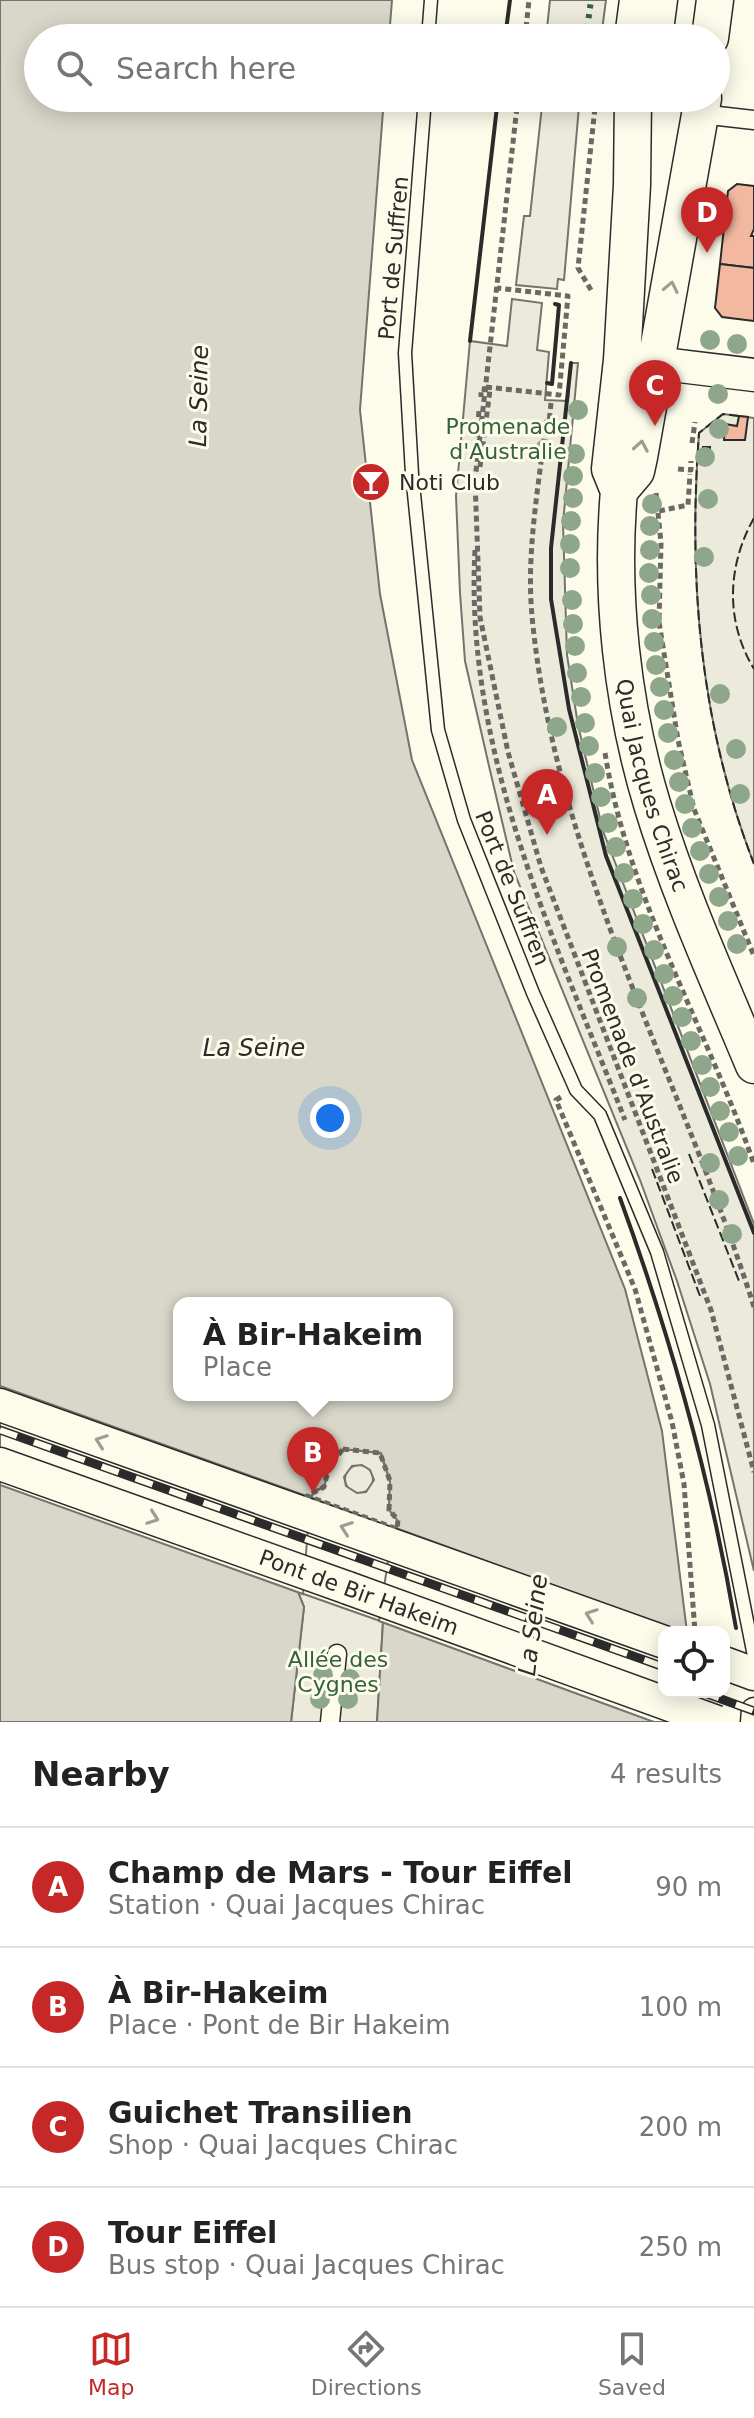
<!DOCTYPE html>
<meta charset="utf-8">
<style>
body{margin:0;font-family:"DejaVu Sans",sans-serif;background:#f2f2f2;color:#222}
.controls{position:absolute;right:24px;bottom:24px;display:grid;overflow:hidden;border-radius:16px;box-shadow:0 4px 20px #0003}
.controls button{width:72px;height:72px;display:grid;place-items:center;padding:0;border:0;border-bottom:2px solid #e0e0e0;background:#fff;color:#222;font:40px sans-serif}
.you{position:absolute;left:330px;top:1118px;width:28px;height:28px;margin:-20px;border:6px solid #fff;border-radius:50%;background:#1a73e8;box-shadow:0 0 0 12px #1a73e833}
.badge{display:grid;place-items:center;width:52px;height:52px;border-radius:50%;background:#c62828;color:#fff;font-size:26px;font-weight:700}
.pin{position:absolute;translate:-50% -66px;filter:drop-shadow(0 2px 4px #0008)}
.pin::after{content:'';position:absolute;top:42px;width:28px;height:24px;background:inherit;clip-path:polygon(0 0,100% 0,50% 100%)}
.popup{position:absolute;left:173px;top:1297px;width:280px;height:104px;box-sizing:border-box;display:grid;place-content:center;border-radius:16px;background:#fff;filter:drop-shadow(0 2px 6px #0005);font-size:26px;white-space:nowrap;color:#767676}
.popup b{font-size:30px;color:#222}
.popup::after{content:'';position:absolute;left:50%;top:100%;margin-left:-16px;border:16px solid transparent;border-top-color:#fff}
.list{margin:0;padding:0;list-style:none}
h2{display:flex;justify-content:space-between;align-items:center;height:104px;margin:0;padding:0 32px;font-size:34px}
h2 small{font-size:26px;font-weight:400;color:#767676}
.list li{display:grid;grid-template-columns:52px 1fr auto;gap:24px;align-items:center;box-sizing:border-box;height:120px;padding:0 32px;border-top:2px solid #e0e0e0}
.list b{display:block;font-size:30px;white-space:nowrap}
.list p{margin:0;font-size:26px;white-space:nowrap;color:#767676}
.list em{font-size:26px;font-style:normal;color:#767676}
.icon{flex:none;width:44px;height:44px;fill:none;stroke:currentColor;stroke-width:2;stroke-linecap:round;stroke-linejoin:round}
.map{position:relative;flex:none;width:754px;height:1722px;overflow:hidden}
.search{position:absolute;background:#fff;box-shadow:0 4px 20px #0003;left:24px;right:24px;top:24px;height:88px;display:flex;align-items:center;gap:20px;box-sizing:border-box;padding:0 28px;border-radius:44px;color:#767676;font-size:30px}
.sheet{height:584px;background:#fff}
nav{display:flex;justify-content:space-around;align-items:center;box-sizing:border-box;height:112px;border-top:2px solid #e0e0e0;background:#fff;font-size:22px;color:#767676}
nav a{display:grid;justify-items:center;gap:4px}
nav .on{color:#c62828}
.map>svg:first-child{display:block}
.green{fill:#ecebdb;stroke:#74746e;stroke-width:2}
.parking{fill:#eceadb;stroke:#74746e;stroke-width:2;fill-rule:evenodd}
.water{fill:#d8d7c9;stroke:#74746e;stroke-width:2;fill-rule:evenodd}
.pier{fill:#fdfbea;stroke:#74746e;stroke-width:2}
.building{fill:#f2b8a0;stroke:#2b2b2b;stroke-width:2}
.lines{fill:none;stroke-linecap:round;stroke-linejoin:round}
.service-casing{stroke:#2b2b2b;stroke-width:15}
.pedestrian-casing{stroke:#2b2b2b;stroke-width:21}
.minor-casing{stroke:#2b2b2b;stroke-width:27}
.secondary-casing{stroke:#2b2b2b;stroke-width:35}
.primary-casing{stroke:#2b2b2b;stroke-width:39}
.path{stroke:#6a6964;stroke-width:5;stroke-dasharray:6 4;stroke-linecap:butt}
.service{stroke:#fdfbea;stroke-width:12}
.pedestrian{stroke:#fdfbea;stroke-width:18}
.minor{stroke:#fdfbea;stroke-width:24}
.secondary{stroke:#fdfbea;stroke-width:32}
.primary{stroke:#fdfbea;stroke-width:36}
.rail-casing{stroke:#2b2b2b;stroke-width:9}
.rail{stroke:#fdfbea;stroke-width:6;stroke-dasharray:18;stroke-linecap:butt}
.secondary-bridge-casing{stroke:#2b2b2b;stroke-width:35;stroke-linecap:butt}
.secondary-bridge{stroke:#fdfbea;stroke-width:32}
.hedge{stroke:#34623c;stroke-width:6;stroke-dasharray:4 6;stroke-linecap:butt}
.fence{stroke:#2b2b2b;stroke-width:2;stroke-dasharray:10 4;stroke-linecap:butt}
.wall{stroke:#2b2b2b;stroke-width:4}
.tree{fill:#8ea78a}
.oneway{stroke:#9e9d94}
.labels{text-anchor:middle;stroke-width:6;stroke-linejoin:round;paint-order:stroke}
.street-label{font-size:22px;fill:#2b2b2b;stroke:#fdfbea}
.park-label{font-size:22px;fill:#34623c;stroke:#fdfbea}
.poi-label{font-size:22px;fill:#2b2b2b;stroke:#fdfbea;text-anchor:start}
.water-label{font-size:24px;font-style:italic;fill:#2b2b2b;stroke:#fdfbea}
</style>
<div class="map">
<svg width="754" height="1722" viewBox="0 0 754 1722">
<rect width="100%" height="100%" fill="#fdfbea"/>
<g class="green">
<path d="M550,0H606L601,38H546Z"/>
<path d="M542,106H579L564,280L558,279L557,289L516,285L524,216H530Z"/>
<path d="M512,299L542,303L537,350L549,352L545,400L568,401L571,363H578L563,523L567,655L578,725L603,831L754,1224V1571L710,1384L677,1281L640,1180L514,872L489,766L465,661L460,593L456,496L470,341L507,346Z"/>
<path d="M723,414L754,418V864C700,725 688,580 699,433Z"/>
<circle cx="359" cy="1479" r="14"/>
<path d="M298,1592L383,1622L377,1722H291L304,1607Z"/>
</g>
<path class="parking" d="M343,1449L380,1453L390,1481L389,1510L398,1520L397,1529L307,1496L324,1487L329,1467ZM362,1465L370,1470L374,1480L366,1492L357,1493L346,1486L344,1477L352,1466Z"/>
<path class="water" d="M0,0H392L389,38H38V98H384L360,410L380,594L412,760L625,1289L662,1431L687,1632H664V1692L684,1722H377L383,1622L398,1521L389,1510L390,1481L381,1453L343,1449L329,1467L324,1487L313,1491L312,1496H307L298,1592L304,1607L291,1722H0ZM179,1303H447V1395H179Z"/>
<g class="pier">
<path d="M0,1386L315,1499L310,1500L303,1594L0,1485Z"/>
<path d="M393,1527L682,1632H664V1692H689L688,1722H654L379,1621Z"/>
</g>
<g class="building">
<path d="M737,184L754,186V229L751,236H754V268L720,264L728,191Z"/>
<path d="M720,264L754,268V321L722,317L715,308Z"/>
<path d="M739,416L748,417L745,440H724L725,424L737,426Z"/>
<path d="M703,447H710L709,462L702,461Z"/>
</g>
<g class="lines">
<g class="service-casing">
<g id="service">
<path d="M428,38L431,0"/>
<path d="M425,98L405,353L412,474L438,730L464,820L533,993L576,1090L600,1115L657,1252L708,1425L754,1656"/>
</g>
</g>
<g class="pedestrian-casing">
<g id="pedestrian">
<path d="M701,114L754,120"/>
<path d="M330,1722L337,1654"/>
</g>
</g>
<g class="minor-casing">
<g id="minor">
<path d="M660,38L665,0"/>
<path d="M753,1722L754,1710"/>
</g>
</g>
<g class="secondary-casing">
<g id="secondary">
<path d="M630,360L754,375"/>
<path d="M0,1405L664,1642"/>
<path d="M0,1464L348,1588"/>
<path d="M724,1663L754,1674"/>
</g>
</g>
<g class="primary-casing">
<g id="primary">
<path d="M633,38L638,0"/>
<path d="M710,38L715,0"/>
<path id="s1" d="M633,98L632,185L622,360L610,469L619,491C610,594 622,705 652,804C679,893 718,979 754,1065"/>
<path d="M619,491L636,471L639,457L703,98"/>
</g>
</g>
<g class="path">
<path d="M525,38L529,0"/>
<path d="M518,98L475,480L480,617L508,752L541,867L711,1310L754,1472"/>
<path d="M591,290L578,268L596,98"/>
<path d="M486,387L559,395L568,296L497,288"/>
<path d="M551,403L549,422L553,423"/>
<path d="M549,422H546C539,485 526,552 532,616C555,860 681,1076 754,1307"/>
<path d="M692,443L695,422"/>
<path d="M476,457L479,410"/>
<path d="M480,467L490,390L481,389V397"/>
<path d="M678,469L691,470V461"/>
<path d="M656,493L661,543L659,622L678,740L694,809L754,956"/>
<path d="M659,511L688,505L690,474"/>
<path d="M475,550C464,750 554,938 625,1120"/>
<path d="M605,753C628,898 706,1027 754,1164"/>
<path d="M561,1097L556,1100L635,1289L672,1422L684,1484L695,1632"/>
<path d="M343,1449L380,1453L390,1481L389,1510L398,1520L397,1529L307,1496L324,1487L329,1467Z"/>
</g>
<use href="#service" class="service"/>
<use href="#pedestrian" class="pedestrian"/>
<use href="#minor" class="minor"/>
<use href="#secondary" class="secondary"/>
<use href="#primary" class="primary"/>
<g class="rail-casing">
<g id="rail">
<path d="M0,1430L664,1667"/>
<path d="M702,1692L754,1711"/>
</g>
</g>
<use href="#rail" class="rail"/>
<g class="secondary-bridge-casing">
<path id="secondary-bridge" d="M348,1588L717,1722"/>
</g>
<use href="#secondary-bridge" class="secondary-bridge"/>
<path class="hedge" d="M586,38L591,0"/>
<g class="fence">
<path d="M739,416L723,414L699,433C688,580 700,725 754,864"/>
<path d="M754,518C727,566 725,621 754,669"/>
<path d="M689,1154L739,1281"/>
<path d="M652,1169L700,1296"/>
</g>
<g class="wall">
<path d="M505,38L510,0"/>
<path d="M470,341L498,98"/>
<path d="M571,363L551,548V599L569,709L606,856L754,1233"/>
<path d="M547,383L552,384L559,305L555,304"/>
<path d="M620,1198C671,1338 711,1481 736,1628"/>
</g>
</g>
<g class="tree">
<circle cx="710" cy="340" r="10"/>
<circle cx="737" cy="344" r="10"/>
<circle cx="718" cy="394" r="10"/>
<circle cx="578" cy="410" r="10"/>
<circle cx="719" cy="429" r="10"/>
<circle cx="545" cy="449" r="10"/>
<circle cx="575" cy="454" r="10"/>
<circle cx="705" cy="457" r="10"/>
<circle cx="573" cy="476" r="10"/>
<circle cx="573" cy="498" r="10"/>
<circle cx="708" cy="499" r="10"/>
<circle cx="652" cy="504" r="10"/>
<circle cx="571" cy="521" r="10"/>
<circle cx="650" cy="526" r="10"/>
<circle cx="570" cy="544" r="10"/>
<circle cx="650" cy="550" r="10"/>
<circle cx="704" cy="557" r="10"/>
<circle cx="570" cy="568" r="10"/>
<circle cx="649" cy="573" r="10"/>
<circle cx="651" cy="595" r="10"/>
<circle cx="572" cy="600" r="10"/>
<circle cx="652" cy="619" r="10"/>
<circle cx="573" cy="624" r="10"/>
<circle cx="654" cy="642" r="10"/>
<circle cx="575" cy="646" r="10"/>
<circle cx="656" cy="665" r="10"/>
<circle cx="577" cy="673" r="10"/>
<circle cx="660" cy="687" r="10"/>
<circle cx="720" cy="694" r="10"/>
<circle cx="581" cy="697" r="10"/>
<circle cx="664" cy="710" r="10"/>
<circle cx="585" cy="723" r="10"/>
<circle cx="557" cy="727" r="10"/>
<circle cx="668" cy="733" r="10"/>
<circle cx="589" cy="746" r="10"/>
<circle cx="736" cy="749" r="10"/>
<circle cx="674" cy="760" r="10"/>
<circle cx="595" cy="773" r="10"/>
<circle cx="679" cy="782" r="10"/>
<circle cx="740" cy="794" r="10"/>
<circle cx="601" cy="797" r="10"/>
<circle cx="685" cy="804" r="10"/>
<circle cx="608" cy="823" r="10"/>
<circle cx="692" cy="828" r="10"/>
<circle cx="616" cy="847" r="10"/>
<circle cx="700" cy="851" r="10"/>
<circle cx="624" cy="873" r="10"/>
<circle cx="709" cy="874" r="10"/>
<circle cx="719" cy="897" r="10"/>
<circle cx="633" cy="899" r="10"/>
<circle cx="728" cy="921" r="10"/>
<circle cx="643" cy="924" r="10"/>
<circle cx="737" cy="944" r="10"/>
<circle cx="617" cy="947" r="10"/>
<circle cx="654" cy="950" r="10"/>
<circle cx="664" cy="974" r="10"/>
<circle cx="673" cy="996" r="10"/>
<circle cx="637" cy="998" r="10"/>
<circle cx="682" cy="1017" r="10"/>
<circle cx="691" cy="1041" r="10"/>
<circle cx="702" cy="1065" r="10"/>
<circle cx="710" cy="1087" r="10"/>
<circle cx="720" cy="1111" r="10"/>
<circle cx="729" cy="1132" r="10"/>
<circle cx="738" cy="1156" r="10"/>
<circle cx="710" cy="1163" r="10"/>
<circle cx="719" cy="1200" r="10"/>
<circle cx="732" cy="1234" r="10"/>
<circle cx="323" cy="1675" r="10"/>
<circle cx="350" cy="1679" r="10"/>
<circle cx="320" cy="1699" r="10"/>
<circle cx="348" cy="1699" r="10"/>
</g>
<defs><path id="oneway-chevron" d="M-2-3.5L2.5 0L-2 3.5" fill="none" stroke-width="1.6" stroke-linecap="round" stroke-linejoin="round" transform="scale(2)"/></defs>
<g class="oneway">
<use href="#oneway-chevron" transform="translate(671 287) rotate(-78)"/>
<use href="#oneway-chevron" transform="translate(641 446) rotate(-80)"/>
<use href="#oneway-chevron" transform="translate(101 1441) rotate(-160)"/>
<use href="#oneway-chevron" transform="translate(153 1518) rotate(20)"/>
<use href="#oneway-chevron" transform="translate(346 1528) rotate(-160)"/>
<use href="#oneway-chevron" transform="translate(591 1615) rotate(-160)"/>
</g>
<defs>
<g id="bar-disc" transform="scale(2)"><circle r="9.5" fill="#c62828" stroke="#fdfbea"/><path d="M-6-5H6L.8 .8V4.5H3.5V6h-7V4.5H-.8V.8Z" fill="#fff"/></g>
</defs>
<g fill-rule="evenodd">
<use href="#bar-disc" x="371" y="482"/>
</g>
<g class="labels">
<g class="street-label">
<text transform="translate(393 258) rotate(-85)" y="8">Port de Suffren</text>
<text dy="8" stroke="none"><textPath href="#s1" startOffset="694">Quai Jacques Chirac</textPath></text>
<text transform="translate(513 888) rotate(68)" y="8">Port de Suffren</text>
<text transform="translate(633 1066) rotate(69)" y="8">Promenade d'Australie</text>
<text transform="translate(359 1592) rotate(20)" y="8">Pont de Bir Hakeim</text>
</g>
<g class="park-label">
<text x="508" y="434">Promenade<tspan x="508" dy="25">d'Australie</tspan></text>
<text x="338" y="1667">Allée des<tspan x="338" dy="25">Cygnes</tspan></text>
</g>
<g class="poi-label">
<text x="399" y="490">Noti Club</text>
</g>
<g class="water-label">
<text transform="translate(199 396) rotate(-89)" y="8">La Seine</text>
<text x="254" y="1056">La Seine</text>
<text transform="translate(533 1625) rotate(-83)" y="8">La Seine</text>
</g>
</g>
</svg>
<div class="controls">
<button><svg class="icon" aria-label="locate" viewBox="0 0 24 24"><circle cx="12" cy="12" r="6"/><path d="M12 2v4M12 18v4M2 12h4M18 12h4"/></svg></button>
</div>
<div class="you"></div>
<div class="pin badge" style="left:547px;top:835px">A</div>
<div class="pin badge" style="left:313px;top:1493px">B</div>
<div class="popup"><b>À Bir-Hakeim</b>Place</div>
<div class="pin badge" style="left:655px;top:426px">C</div>
<div class="pin badge" style="left:707px;top:253px">D</div>
<div class="search"><svg class="icon" aria-label="search" viewBox="0 0 24 24"><circle cx="10" cy="10" r="6"/><path d="M15 15l6 6"/></svg>Search here</div>
</div>
<section class="sheet">
<h2>Nearby<small>4 results</small></h2>
<ul class="list">
<li><span class="badge">A</span><div><b>Champ de Mars - Tour Eiffel</b><p>Station · Quai Jacques Chirac</p></div><em>90 m</em></li>
<li><span class="badge">B</span><div><b>À Bir-Hakeim</b><p>Place · Pont de Bir Hakeim</p></div><em>100 m</em></li>
<li><span class="badge">C</span><div><b>Guichet Transilien</b><p>Shop · Quai Jacques Chirac</p></div><em>200 m</em></li>
<li><span class="badge">D</span><div><b>Tour Eiffel</b><p>Bus stop · Quai Jacques Chirac</p></div><em>250 m</em></li>
</ul>
</section>
<nav>
<a class="on"><svg class="icon" aria-label="map" viewBox="0 0 24 24"><path d="M3 6l6-2 6 2 6-2v14l-6 2-6-2-6 2zM9 4v14M15 6v14"/></svg>Map</a>
<a><svg class="icon" aria-label="directions" viewBox="0 0 24 24"><path d="M12 3l9 9-9 9-9-9zM9 14v-3h6M13 9l2 2-2 2"/></svg>Directions</a>
<a><svg class="icon" aria-label="saved" viewBox="0 0 24 24"><path d="M7 4h10v16l-5-4-5 4z"/></svg>Saved</a>
</nav>
